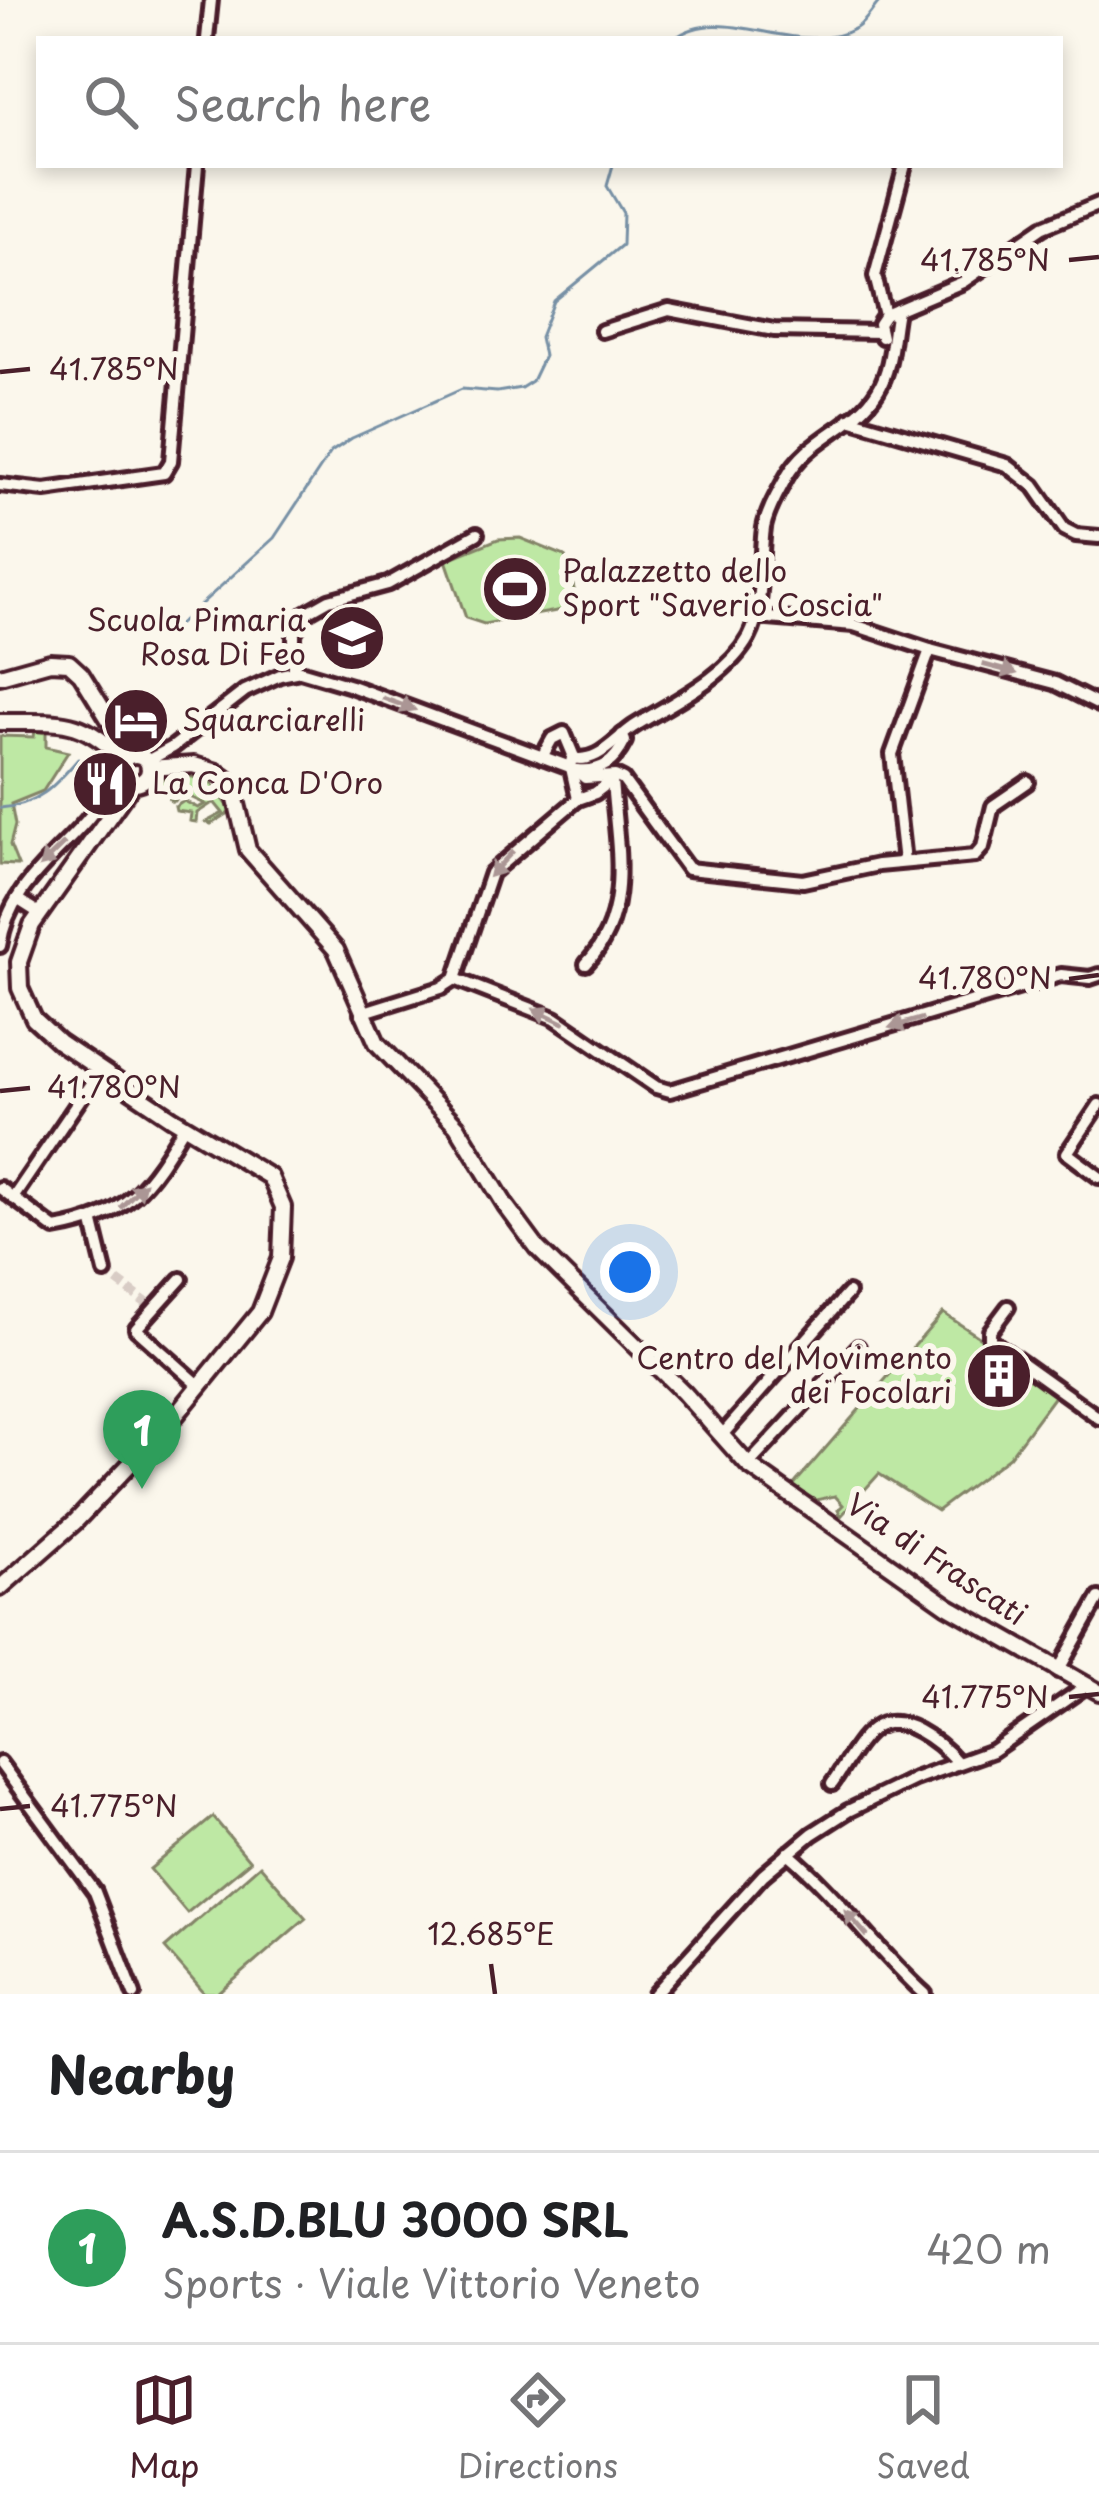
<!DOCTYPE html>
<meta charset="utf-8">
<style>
body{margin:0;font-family:"Playpen Sans",sans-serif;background:#f2f2f2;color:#202124}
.you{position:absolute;left:630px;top:1272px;width:42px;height:42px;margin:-30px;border:9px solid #fff;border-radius:50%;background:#1a73e8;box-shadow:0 0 0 18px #1a73e833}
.badge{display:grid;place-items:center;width:78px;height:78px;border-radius:50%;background:#4a1f2b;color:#fff;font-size:39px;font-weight:700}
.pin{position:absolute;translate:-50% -99px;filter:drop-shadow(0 3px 6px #0008)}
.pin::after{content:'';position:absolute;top:63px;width:42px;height:36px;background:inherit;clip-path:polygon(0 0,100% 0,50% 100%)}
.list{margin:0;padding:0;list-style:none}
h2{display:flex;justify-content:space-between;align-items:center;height:156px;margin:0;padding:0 48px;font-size:51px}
h2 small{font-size:39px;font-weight:400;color:#757577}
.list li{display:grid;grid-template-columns:78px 1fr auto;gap:36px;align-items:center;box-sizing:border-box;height:192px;padding:0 48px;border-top:3px solid #e0e0e0}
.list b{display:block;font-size:45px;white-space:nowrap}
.list p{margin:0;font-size:39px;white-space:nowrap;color:#757577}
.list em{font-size:39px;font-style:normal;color:#757577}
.icon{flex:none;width:66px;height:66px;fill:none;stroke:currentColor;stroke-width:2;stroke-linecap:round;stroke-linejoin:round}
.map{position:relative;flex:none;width:1099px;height:1994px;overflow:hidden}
.search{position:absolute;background:#fff;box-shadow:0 6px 18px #0003;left:36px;right:36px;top:36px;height:132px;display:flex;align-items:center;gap:30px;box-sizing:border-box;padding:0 42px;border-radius:0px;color:#757577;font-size:45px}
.sheet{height:348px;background:#fff}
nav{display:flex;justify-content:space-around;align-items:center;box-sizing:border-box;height:168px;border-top:3px solid #e0e0e0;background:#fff;font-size:33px;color:#757577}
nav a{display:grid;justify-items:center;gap:6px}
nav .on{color:#4a1f2b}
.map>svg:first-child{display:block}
.green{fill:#bee8a4;stroke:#848468;stroke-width:3}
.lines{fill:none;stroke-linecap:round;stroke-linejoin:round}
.stream{stroke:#7790a5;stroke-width:3}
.street-tunnel{stroke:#d8ccc5;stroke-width:10;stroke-dasharray:10 5;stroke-linecap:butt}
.street-casing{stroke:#4a1f2b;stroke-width:20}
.secondary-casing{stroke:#4a1f2b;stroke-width:22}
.street{stroke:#fbf7ec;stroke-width:10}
.secondary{stroke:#fbf7ec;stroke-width:14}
.oneway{fill:#ab9695}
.ticks{fill:none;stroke:#4a1f2b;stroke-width:4.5}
.labels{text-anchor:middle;stroke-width:12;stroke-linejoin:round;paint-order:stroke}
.poi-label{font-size:30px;fill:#4a1f2b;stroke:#fbf7ec;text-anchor:start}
.street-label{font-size:30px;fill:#4a1f2b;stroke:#fbf7ec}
.ticks-label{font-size:30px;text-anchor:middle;fill:#4a1f2b;stroke:#fbf7ec;stroke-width:12;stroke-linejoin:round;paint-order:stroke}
</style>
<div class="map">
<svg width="1099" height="1994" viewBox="0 0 1099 1994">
<rect width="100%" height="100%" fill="#fbf7ec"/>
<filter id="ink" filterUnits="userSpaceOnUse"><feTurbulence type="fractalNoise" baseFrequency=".00833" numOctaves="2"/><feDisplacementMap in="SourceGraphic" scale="24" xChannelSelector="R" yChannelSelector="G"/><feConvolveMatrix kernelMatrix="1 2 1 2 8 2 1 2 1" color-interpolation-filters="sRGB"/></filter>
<g filter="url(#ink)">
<g class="green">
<path d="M520,538L565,556L579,607L484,624L466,618L446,560L498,539Z"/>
<path d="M35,731L46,733V747L68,752L43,791L11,804L15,825L10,845L18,865L0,864V736L34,737Z"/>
<path d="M184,775L210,781L232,811L211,824L206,822L223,813L214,802L197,813L196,822L190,821L191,813L176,811L175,807L184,801L198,808L205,804L186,795L172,802L156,781Z"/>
<path d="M943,1313L985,1341L984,1348L994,1350L1055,1395L1009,1457L937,1511L879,1474L841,1516L838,1510L843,1505L835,1496L816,1500L791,1488Z"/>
<path d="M213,1817L250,1861L187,1913L150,1869Z"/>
<path d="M260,1865L306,1918L218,1994H205L165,1948Z"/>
</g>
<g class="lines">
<g class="stream">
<path d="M674,39C723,0 798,61 856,28C866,22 872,9 881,0"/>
<path d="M177,626L274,538L331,452L352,438L462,389L497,392L521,388L532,381L544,356L540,337L554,301L622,245L623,213L607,186L613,165"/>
<path d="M0,808C38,805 54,787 78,759"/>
</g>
<path class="street-tunnel" d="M105,1272L152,1307"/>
<g class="street-casing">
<g id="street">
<path d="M207,39L211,0"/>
<path d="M885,315L875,276L905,165"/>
<path d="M602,331L669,310L774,330L880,332"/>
<path d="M882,337L879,324L885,315L963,282L1043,227L1099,204"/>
<path d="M849,419L1007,465L1034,486L1064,529L1076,535L1099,537"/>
<path d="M0,485L45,490L164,473L171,461L197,165"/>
<path d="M756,617L854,625L930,650L1055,683L1099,705"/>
<path d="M294,672V633L306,613L329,600L388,584L477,534"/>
<path d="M542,757L552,739L564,733L574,757"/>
<path d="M147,761L173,747L245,691L280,675L300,671L351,686L570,767"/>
<path d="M570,767L572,758C597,764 613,741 633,727C671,703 727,678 749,637C765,606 759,563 764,528C767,511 778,493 786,478C808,437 855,428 878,390C892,368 892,335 897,310"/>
<path d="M576,770L585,778L615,776L623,780L688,869L803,881L878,865L975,856L983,847L993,806L1028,782"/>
<path d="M577,770C602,772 614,763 625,741L622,735"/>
<path d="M578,799L595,793L612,780"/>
<path d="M904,862L892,754L930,650"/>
<path d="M17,899L39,913"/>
<path d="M0,946C8,889 51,861 86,821C99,806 110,790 122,775"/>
<path d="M586,964C634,913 616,844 612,780"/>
<path d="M455,979L555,1018L656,1087L670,1091L1061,975L1090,978L1099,975"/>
<path d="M361,1013L441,988L455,979L491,873L578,799L571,768"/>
<path d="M1099,1105L1067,1153L1099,1177"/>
<path d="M0,1188L55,1229C129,1216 148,1187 185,1125"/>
<path d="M13,1198L100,1070"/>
<path d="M93,1223L105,1272"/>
<path d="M181,1279L136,1329L200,1386"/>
<path d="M1008,1307L990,1331V1340L1099,1418"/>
<path d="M722,1435L848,1293"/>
<path d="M748,1465L858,1347"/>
<path d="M1058,1671L1099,1598"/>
<path d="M0,1763L95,1892L134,1994"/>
<path d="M832,1784C844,1768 856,1741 873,1729C900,1709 940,1743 957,1762"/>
<path d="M788,1853C838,1895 876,1950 925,1994"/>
<path d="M655,1994L763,1875L812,1834L848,1811L914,1779L992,1751L1086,1686"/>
</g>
</g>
<g class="secondary-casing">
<g id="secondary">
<path d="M0,676L50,662L69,663L81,674L131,755"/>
<path d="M0,722C60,723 79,715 124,760"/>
<circle cx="135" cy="769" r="14"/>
<path d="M149,768L194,765L217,772L232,783L248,850L336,950L377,1043L457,1126L506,1206L537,1248L684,1393L748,1465L948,1606L1099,1692"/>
<path d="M0,1588L75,1522L172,1420L260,1312L281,1258L283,1207L270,1177L172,1118L59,1042L34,1019L20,988L19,962L32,925L133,783"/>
</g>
</g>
<use href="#street" class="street"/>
<use href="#secondary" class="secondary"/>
</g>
<defs><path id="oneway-solid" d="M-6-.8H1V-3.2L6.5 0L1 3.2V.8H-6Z" transform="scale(3)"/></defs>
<g class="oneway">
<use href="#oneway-solid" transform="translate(1000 669) rotate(15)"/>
<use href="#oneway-solid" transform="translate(399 704) rotate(20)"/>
<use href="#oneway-solid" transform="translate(52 855) rotate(136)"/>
<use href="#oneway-solid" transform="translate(501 864) rotate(133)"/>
<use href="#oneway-solid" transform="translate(549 1016) rotate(-155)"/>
<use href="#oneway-solid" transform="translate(906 1023) rotate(164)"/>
<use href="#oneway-solid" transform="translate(133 1195) rotate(-45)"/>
<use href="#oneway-solid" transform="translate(856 1923) rotate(-131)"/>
</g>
</g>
<path class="ticks" d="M1069,260L1099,257M0,372L30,369M1069,979L1099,975M0,1091L30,1088M1069,1697L1099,1694M0,1809L30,1806M491,1964L495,1994"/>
<defs>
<g id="stadium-disc" transform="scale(3.45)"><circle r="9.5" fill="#4a1f2b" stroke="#fbf7ec"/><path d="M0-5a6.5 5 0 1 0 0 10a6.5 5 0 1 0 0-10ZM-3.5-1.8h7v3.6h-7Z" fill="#fff"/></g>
<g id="school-disc" transform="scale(3.45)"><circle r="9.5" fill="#4a1f2b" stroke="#fbf7ec"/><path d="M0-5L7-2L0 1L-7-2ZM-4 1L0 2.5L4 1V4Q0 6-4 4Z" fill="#fff"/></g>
<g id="hotel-disc" transform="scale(3.45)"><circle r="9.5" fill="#4a1f2b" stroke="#fbf7ec"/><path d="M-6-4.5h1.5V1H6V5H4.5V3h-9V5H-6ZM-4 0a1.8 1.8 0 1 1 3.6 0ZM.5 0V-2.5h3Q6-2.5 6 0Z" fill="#fff"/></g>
<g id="restaurant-disc" transform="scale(3.45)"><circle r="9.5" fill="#4a1f2b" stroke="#fbf7ec"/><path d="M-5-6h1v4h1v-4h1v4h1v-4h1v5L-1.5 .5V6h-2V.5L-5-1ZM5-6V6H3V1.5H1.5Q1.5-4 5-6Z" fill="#fff"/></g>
<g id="building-disc" transform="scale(3.45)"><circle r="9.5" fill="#4a1f2b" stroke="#fbf7ec"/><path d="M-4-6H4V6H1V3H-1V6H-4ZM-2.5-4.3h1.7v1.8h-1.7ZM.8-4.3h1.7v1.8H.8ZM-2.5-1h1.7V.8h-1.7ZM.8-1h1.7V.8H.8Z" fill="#fff"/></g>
</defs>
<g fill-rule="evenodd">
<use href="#stadium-disc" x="515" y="589"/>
<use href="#school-disc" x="352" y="638"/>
<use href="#hotel-disc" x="136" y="721"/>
<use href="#restaurant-disc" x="105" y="784"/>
<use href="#building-disc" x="999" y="1376"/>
</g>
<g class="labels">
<g class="poi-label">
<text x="562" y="582">Palazzetto dello<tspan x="562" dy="34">Sport "Saverio Coscia"</tspan></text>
<text x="306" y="631" text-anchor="end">Scuola Pimaria<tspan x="306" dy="34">Rosa Di Feo</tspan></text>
<text x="182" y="731">Squarciarelli</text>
<text x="152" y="794">La Conca D'Oro</text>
<text x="952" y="1369" text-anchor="end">Centro del Movimento<tspan x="952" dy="34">dei Focolari</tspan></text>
</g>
<g class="street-label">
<text transform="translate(936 1560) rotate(34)" y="10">Via di Frascati</text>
</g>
</g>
<g class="ticks-label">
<text x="985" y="271">41.785°N</text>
<text x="114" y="380">41.785°N</text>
<text x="985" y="989">41.780°N</text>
<text x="114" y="1098">41.780°N</text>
<text x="985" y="1708">41.775°N</text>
<text x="114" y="1817">41.775°N</text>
<text x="491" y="1945">12.685°E</text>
</g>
</svg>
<div class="you"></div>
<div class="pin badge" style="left:142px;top:1489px;background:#2e9e5b">1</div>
<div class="search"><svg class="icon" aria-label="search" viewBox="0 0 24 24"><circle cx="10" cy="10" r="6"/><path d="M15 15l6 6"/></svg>Search here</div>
</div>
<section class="sheet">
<h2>Nearby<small></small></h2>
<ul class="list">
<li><span class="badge" style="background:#2e9e5b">1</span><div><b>A.S.D.BLU 3000 SRL</b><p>Sports · Viale Vittorio Veneto</p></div><em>420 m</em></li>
</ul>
</section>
<nav>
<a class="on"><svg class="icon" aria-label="map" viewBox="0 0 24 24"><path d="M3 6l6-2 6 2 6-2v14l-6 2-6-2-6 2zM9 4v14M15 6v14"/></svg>Map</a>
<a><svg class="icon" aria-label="directions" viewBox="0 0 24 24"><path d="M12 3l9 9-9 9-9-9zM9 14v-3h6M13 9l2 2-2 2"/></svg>Directions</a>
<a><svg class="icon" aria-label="saved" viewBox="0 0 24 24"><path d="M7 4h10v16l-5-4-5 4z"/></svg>Saved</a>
</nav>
